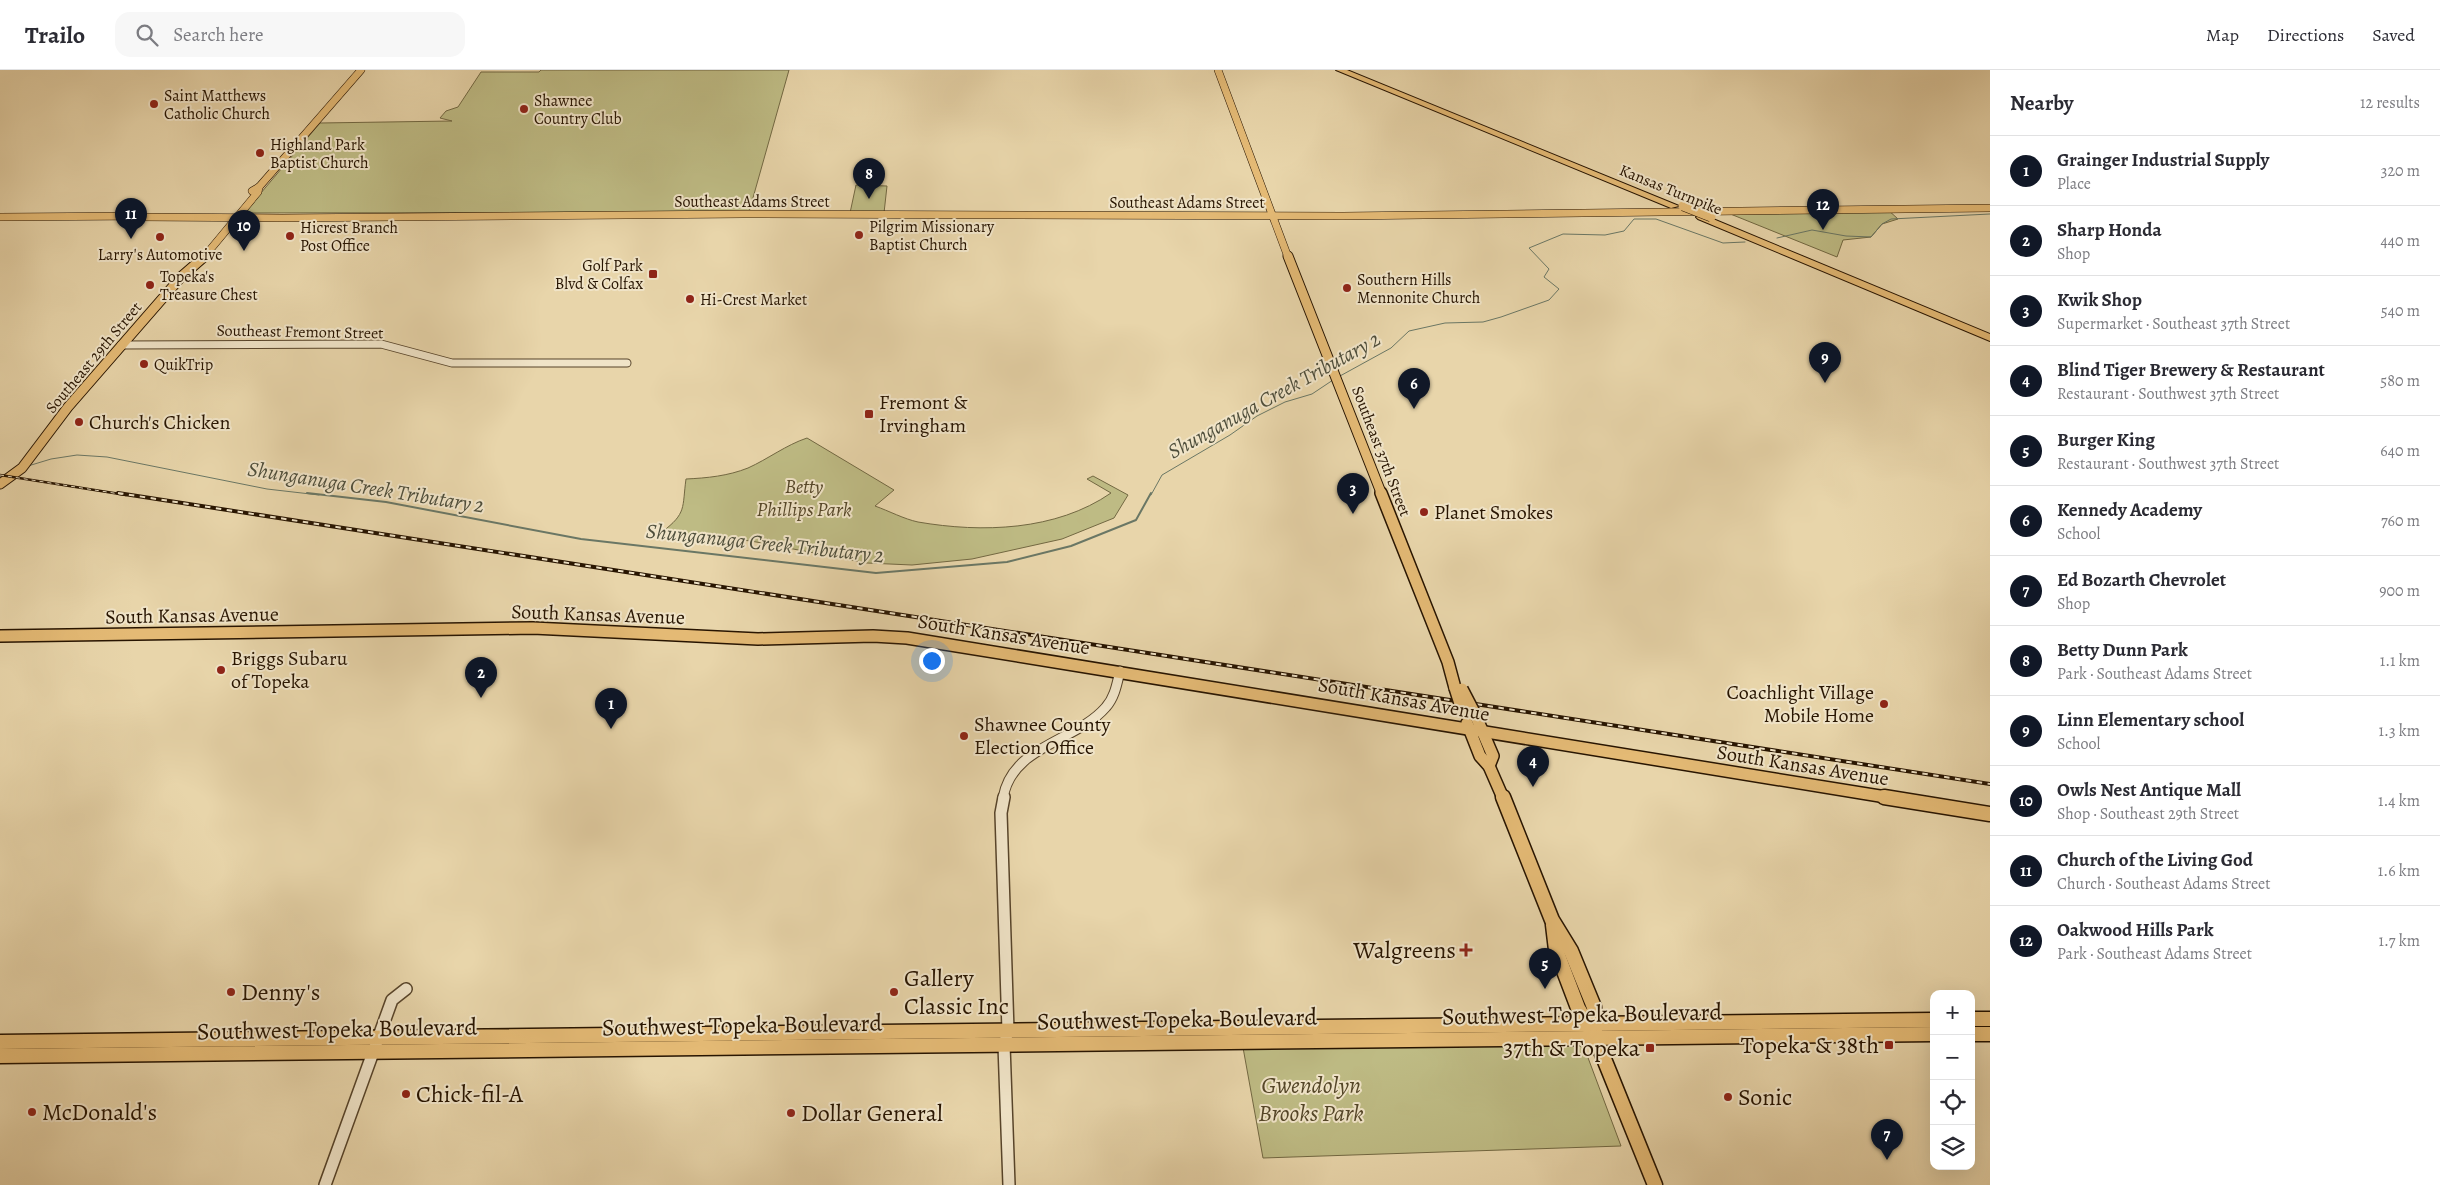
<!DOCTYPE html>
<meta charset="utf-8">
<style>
body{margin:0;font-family:Alegreya,serif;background:#f7f7f7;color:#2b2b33}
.controls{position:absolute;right:15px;bottom:15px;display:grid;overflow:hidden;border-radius:10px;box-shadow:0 5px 20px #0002}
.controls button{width:45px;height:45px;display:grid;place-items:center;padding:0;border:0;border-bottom:1px solid #e1e1e2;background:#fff;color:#2b2b33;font:25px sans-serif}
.you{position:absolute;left:931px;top:590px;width:18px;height:18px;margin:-12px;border:4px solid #fff;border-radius:50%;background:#1a73e8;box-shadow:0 0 0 8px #1a73e833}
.badge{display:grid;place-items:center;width:32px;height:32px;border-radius:50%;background:#111827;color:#fff;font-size:16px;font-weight:700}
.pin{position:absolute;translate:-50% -41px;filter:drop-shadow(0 1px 2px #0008)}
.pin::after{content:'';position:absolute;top:26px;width:18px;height:15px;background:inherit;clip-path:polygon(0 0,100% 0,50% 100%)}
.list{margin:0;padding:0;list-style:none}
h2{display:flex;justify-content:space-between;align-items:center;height:65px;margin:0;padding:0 20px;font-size:21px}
h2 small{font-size:16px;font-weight:400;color:#7c7c81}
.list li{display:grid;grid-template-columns:32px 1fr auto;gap:15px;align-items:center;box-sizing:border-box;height:70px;padding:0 20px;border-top:1px solid #e1e1e2}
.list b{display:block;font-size:19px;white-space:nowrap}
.list p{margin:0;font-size:16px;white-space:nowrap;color:#7c7c81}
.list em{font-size:16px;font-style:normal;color:#7c7c81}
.icon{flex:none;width:28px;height:28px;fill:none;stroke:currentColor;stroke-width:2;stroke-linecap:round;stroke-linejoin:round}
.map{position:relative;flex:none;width:1990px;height:1115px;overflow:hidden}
header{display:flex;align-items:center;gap:30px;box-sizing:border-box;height:70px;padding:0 25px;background:#fff;border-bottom:1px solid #e1e1e2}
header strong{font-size:24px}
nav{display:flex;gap:28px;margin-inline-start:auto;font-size:18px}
.search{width:350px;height:45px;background:#f7f7f7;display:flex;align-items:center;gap:12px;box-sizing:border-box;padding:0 18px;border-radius:15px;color:#7c7c81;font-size:19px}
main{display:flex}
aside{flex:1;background:#fff}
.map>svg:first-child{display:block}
.green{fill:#bebb84;stroke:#726842}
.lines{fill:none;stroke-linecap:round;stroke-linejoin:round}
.stream-far1{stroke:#6a7765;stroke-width:1}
.stream{stroke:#6a7765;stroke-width:2}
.minor-far2-casing{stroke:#57442a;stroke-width:9}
.minor-far1-casing{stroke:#57442a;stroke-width:11}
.minor-casing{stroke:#57442a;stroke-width:14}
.major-far3-casing{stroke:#271400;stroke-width:8}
.major-far2-casing{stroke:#271400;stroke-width:11}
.major-far1-casing{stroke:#271400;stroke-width:14}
.major-casing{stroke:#271400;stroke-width:17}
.highway-casing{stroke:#271400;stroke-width:2}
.minor-far2{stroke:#f0e4c8;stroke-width:7}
.minor-far1{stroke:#f0e4c8;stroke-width:9}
.minor{stroke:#f0e4c8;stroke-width:11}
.major-far3{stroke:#e4ba75;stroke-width:7}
.major-far2{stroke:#e4ba75;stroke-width:9}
.major-far1{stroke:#e4ba75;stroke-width:11}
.major{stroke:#e4ba75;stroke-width:14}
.highway{fill:#e4ba75;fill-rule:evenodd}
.rail-far1-casing{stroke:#271400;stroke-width:2.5}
.rail-casing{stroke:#271400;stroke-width:4}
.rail-far1{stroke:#f0e4c8;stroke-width:1;stroke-dasharray:4;stroke-linecap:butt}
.rail{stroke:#f0e4c8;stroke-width:2;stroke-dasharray:5.5;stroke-linecap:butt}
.major-bridge-casing{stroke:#271400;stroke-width:14;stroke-linecap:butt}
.highway-bridge-casing{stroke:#271400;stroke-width:10;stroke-linecap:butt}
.major-bridge{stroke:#e4ba75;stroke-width:11}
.highway-bridge{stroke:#e4ba75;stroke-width:9}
.poi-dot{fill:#8f2418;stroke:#f0e4c8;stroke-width:2}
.labels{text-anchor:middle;stroke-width:4;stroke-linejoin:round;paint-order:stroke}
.far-poi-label{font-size:16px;fill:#271400;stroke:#f0e4c8;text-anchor:start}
.far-street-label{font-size:16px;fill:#271400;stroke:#f0e4c8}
.poi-label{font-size:20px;fill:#271400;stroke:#f0e4c8;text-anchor:start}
.park-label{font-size:20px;font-style:italic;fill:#544628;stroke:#f0e4c8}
.street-label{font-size:20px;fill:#271400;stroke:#f0e4c8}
.water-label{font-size:21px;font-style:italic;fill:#4e4e3b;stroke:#f0e4c8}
.near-poi-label{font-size:24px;fill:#271400;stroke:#f0e4c8;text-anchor:start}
.near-street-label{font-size:24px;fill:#271400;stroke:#f0e4c8}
.near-park-label{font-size:24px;font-style:italic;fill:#544628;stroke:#f0e4c8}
</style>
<header>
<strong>Trailo</strong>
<div class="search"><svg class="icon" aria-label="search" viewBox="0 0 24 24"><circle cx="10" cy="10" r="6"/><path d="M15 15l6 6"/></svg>Search here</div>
<nav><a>Map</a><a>Directions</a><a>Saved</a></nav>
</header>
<main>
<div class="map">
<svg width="1990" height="1115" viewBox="0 0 1990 1115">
<rect width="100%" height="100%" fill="#e8d5aa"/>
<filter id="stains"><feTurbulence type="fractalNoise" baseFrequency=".004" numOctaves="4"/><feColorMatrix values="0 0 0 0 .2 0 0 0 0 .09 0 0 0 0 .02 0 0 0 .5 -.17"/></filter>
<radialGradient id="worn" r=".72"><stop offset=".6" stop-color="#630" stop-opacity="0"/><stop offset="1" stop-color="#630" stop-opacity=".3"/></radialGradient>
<g class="green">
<path d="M541,0H789L749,142L244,143L320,53L452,51L440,48L446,41L458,37L481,2H539Z"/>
<path d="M856,115L887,116L884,143H850Z"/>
<path d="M1887,139L1898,149L1882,154L1871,167L1843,170L1837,187L1723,141Z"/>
<path d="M807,368L894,420L875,436C889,441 904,449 918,452C982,463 1056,461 1111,423L1087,409L1093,406L1128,425L1114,448L1062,469L972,489L912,495L867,493L751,471L662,462C687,443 682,438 686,409C707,408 728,406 748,398C768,389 786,375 807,368Z"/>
<path d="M1581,969L1621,1076L1263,1088L1242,972Z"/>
</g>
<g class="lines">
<g class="stream-far1">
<path d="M1777,168L1812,160L1846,166L1871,167L1882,154L1891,149L1990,144"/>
<path d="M1340,306L1391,278L1409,261L1445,253L1483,252L1501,247L1549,230L1559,219L1544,207L1549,199L1529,178L1563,164L1605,165L1624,161L1634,149H1656L1723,173L1745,172"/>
<path d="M28,396L51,389L77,385L107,387L267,419L319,425"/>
<path d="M0,406L7,404"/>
<path d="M1151,425L1162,405L1230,365L1257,346L1285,332L1312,324L1333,310"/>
</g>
<path class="stream" d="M307,423L386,432L581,469L876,503L1007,492L1071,476L1136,450L1151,423"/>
<g class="minor-far2-casing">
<path id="minor-far2" d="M121,275L381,274L452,293H627"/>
</g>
<g class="minor-far1-casing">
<path id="minor-far1" d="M1003,728C1012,675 1076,672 1106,637C1115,627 1117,613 1120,601"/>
</g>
<g class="minor-casing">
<g id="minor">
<path d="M1004,727L1001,743L1008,961L1004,975L1009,1115"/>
<path d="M325,1115L392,930L406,919"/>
</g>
</g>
<g class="major-far3-casing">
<g id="major-far3">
<path d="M1218,0L1288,187"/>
<path d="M252,121L259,117L361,0"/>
<path d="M0,147L143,146"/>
<path d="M138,147L282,148L743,144L1343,146L1990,138"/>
<path d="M204,187L258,122L259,117"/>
</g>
</g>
<g class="major-far2-casing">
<g id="major-far2">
<path d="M1288,186L1382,425"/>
<path d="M0,414L22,398L68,337L182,206L205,186"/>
</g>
</g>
<g class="major-far1-casing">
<g id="major-far1">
<path d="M1381,423L1448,592L1455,618"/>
<path d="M0,566L533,558L758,569L873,566L907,568L1892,728"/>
<path d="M1475,644L1493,686L1489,696"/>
<path d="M1467,653L1480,686L1489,696L1503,728"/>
</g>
</g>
<g class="major-casing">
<g id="major">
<path d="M1503,727L1552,850L1571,881L1594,937L1595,962"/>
<path d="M1884,727L1990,744"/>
<path d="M1553,855L1556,880L1578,938L1596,969L1655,1115"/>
<path d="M1971,949H1990"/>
<path d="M1971,964H1990"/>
<path d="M0,972L1934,950"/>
<path d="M0,986L1934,964"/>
</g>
</g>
<g class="highway-casing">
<g id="highway">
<path d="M1336,0H1347L1679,136L1671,138Z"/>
<path d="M1701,144L1990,264V271L1698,149L1696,147Z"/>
</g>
</g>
<use href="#minor-far2" class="minor-far2"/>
<use href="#minor-far1" class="minor-far1"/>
<use href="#minor" class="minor"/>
<use href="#major-far3" class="major-far3"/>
<use href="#major-far2" class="major-far2"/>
<use href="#major-far1" class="major-far1"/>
<use href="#major" class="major"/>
<use href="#highway" class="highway"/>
<g class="rail-far1-casing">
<path id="rail-far1" d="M0,405L126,425"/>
</g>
<g class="rail-casing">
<path id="rail" d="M118,423L1990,714"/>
</g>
<use href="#rail-far1" class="rail-far1"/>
<use href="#rail" class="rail"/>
<g class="major-bridge-casing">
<g id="major-bridge">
<path d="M1455,618L1463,643"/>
<path d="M1462,619L1475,644"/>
</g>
</g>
<g class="highway-bridge-casing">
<path id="highway-bridge" d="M1683,136L1711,147"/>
</g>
<use href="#major-bridge" class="major-bridge"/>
<use href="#highway-bridge" class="highway-bridge"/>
</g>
<g class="poi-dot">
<circle cx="154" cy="34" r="5"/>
<circle cx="524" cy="39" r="5"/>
<circle cx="260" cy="83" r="5"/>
<circle cx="859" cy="165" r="5"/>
<circle cx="290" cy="166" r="5"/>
<circle cx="160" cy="167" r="5"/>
<rect x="648" y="199" width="10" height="10" rx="2.5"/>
<circle cx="150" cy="215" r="5"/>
<circle cx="1347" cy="218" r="5"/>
<circle cx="690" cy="229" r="5"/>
<circle cx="144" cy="294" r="5"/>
<rect x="864" y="339" width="10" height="10" rx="2.5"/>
<circle cx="79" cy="352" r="5"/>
<circle cx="1424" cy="442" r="5"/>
<circle cx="221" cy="600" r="5"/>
<circle cx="1884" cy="634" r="5"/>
<circle cx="964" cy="666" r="5"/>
<path d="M1463.5 872.5h5v5h5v5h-5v5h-5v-5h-5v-5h5z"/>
<circle cx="231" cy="922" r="5"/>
<circle cx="894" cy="922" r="5"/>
<rect x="1884" y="970" width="10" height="10" rx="2.5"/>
<rect x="1645" y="973" width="10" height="10" rx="2.5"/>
<circle cx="406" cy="1024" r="5"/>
<circle cx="1728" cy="1027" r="5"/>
<circle cx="32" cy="1042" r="5"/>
<circle cx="791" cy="1043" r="5"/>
</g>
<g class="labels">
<g class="far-poi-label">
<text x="164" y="31">Saint Matthews<tspan x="164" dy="18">Catholic Church</tspan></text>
<text x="534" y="36">Shawnee<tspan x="534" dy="18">Country Club</tspan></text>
<text x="270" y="80">Highland Park<tspan x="270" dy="18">Baptist Church</tspan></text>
<text x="869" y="162">Pilgrim Missionary<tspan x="869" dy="18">Baptist Church</tspan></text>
<text x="300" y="163">Hicrest Branch<tspan x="300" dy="18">Post Office</tspan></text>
<text x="160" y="190" text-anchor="middle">Larry's Automotive</text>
<text x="643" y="201" text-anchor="end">Golf Park<tspan x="643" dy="18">Blvd &amp; Colfax</tspan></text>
<text x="160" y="212">Topeka's<tspan x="160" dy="18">Treasure Chest</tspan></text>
<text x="1357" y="215">Southern Hills<tspan x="1357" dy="18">Mennonite Church</tspan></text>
<text x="700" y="235">Hi-Crest Market</text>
<text x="154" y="300">QuikTrip</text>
</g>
<g class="far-street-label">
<text transform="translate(1671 119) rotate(22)" y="6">Kansas Turnpike</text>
<text x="752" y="137">Southeast Adams Street</text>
<text x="1187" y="138">Southeast Adams Street</text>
<text transform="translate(300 261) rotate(1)" y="6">Southeast Fremont Street</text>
<text transform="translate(93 287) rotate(-50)" y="6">Southeast 29th Street</text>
<text transform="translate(1382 381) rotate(69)" y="6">Southeast 37th Street</text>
</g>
<g class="poi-label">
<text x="879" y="339">Fremont &amp;<tspan x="879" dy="23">Irvingham</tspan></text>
<text x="89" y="359">Church's Chicken</text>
<text x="1434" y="449">Planet Smokes</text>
<text x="231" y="595">Briggs Subaru<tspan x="231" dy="23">of Topeka</tspan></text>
<text x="1874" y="629" text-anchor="end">Coachlight Village<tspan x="1874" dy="23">Mobile Home</tspan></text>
<text x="974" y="661">Shawnee County<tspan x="974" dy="23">Election Office</tspan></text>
</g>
<g class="park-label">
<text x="804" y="423">Betty<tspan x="804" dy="23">Phillips Park</tspan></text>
</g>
<g class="street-label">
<text transform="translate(598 544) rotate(2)" y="7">South Kansas Avenue</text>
<text transform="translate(192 545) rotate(-1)" y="7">South Kansas Avenue</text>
<text transform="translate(1004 564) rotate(9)" y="7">South Kansas Avenue</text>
<text transform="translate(1404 629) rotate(10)" y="7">South Kansas Avenue</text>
<text transform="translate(1803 695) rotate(9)" y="7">South Kansas Avenue</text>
</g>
<g class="water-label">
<text transform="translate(1274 325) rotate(-29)" y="7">Shunganuga Creek Tributary 2</text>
<text transform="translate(366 417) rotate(9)" y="7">Shunganuga Creek Tributary 2</text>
<text transform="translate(765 473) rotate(6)" y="7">Shunganuga Creek Tributary 2</text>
</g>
<g class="near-poi-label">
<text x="1456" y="888" text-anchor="end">Walgreens</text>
<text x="904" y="916">Gallery<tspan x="904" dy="28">Classic Inc</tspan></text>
<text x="241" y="930">Denny's</text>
<text x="1879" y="983" text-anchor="end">Topeka &amp; 38th</text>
<text x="1640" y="986" text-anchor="end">37th &amp; Topeka</text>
<text x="416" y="1032">Chick-fil-A</text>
<text x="1738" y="1035">Sonic</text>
<text x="42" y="1050">McDonald's</text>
<text x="801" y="1051">Dollar General</text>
</g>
<g class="near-street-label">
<text transform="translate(1582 944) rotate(-1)" y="8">Southwest Topeka Boulevard</text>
<text transform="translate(1177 949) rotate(-1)" y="8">Southwest Topeka Boulevard</text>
<text transform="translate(742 955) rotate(-1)" y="8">Southwest Topeka Boulevard</text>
<text transform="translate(337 959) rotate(-1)" y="8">Southwest Topeka Boulevard</text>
</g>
<g class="near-park-label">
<text x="1311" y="1023">Gwendolyn<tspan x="1311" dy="28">Brooks Park</tspan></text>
</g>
</g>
<rect width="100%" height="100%" filter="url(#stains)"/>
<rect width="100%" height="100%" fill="url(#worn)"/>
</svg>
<div class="controls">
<button>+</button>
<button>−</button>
<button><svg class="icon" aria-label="locate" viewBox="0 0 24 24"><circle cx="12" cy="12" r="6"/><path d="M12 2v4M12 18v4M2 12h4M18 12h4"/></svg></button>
<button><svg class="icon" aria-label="layers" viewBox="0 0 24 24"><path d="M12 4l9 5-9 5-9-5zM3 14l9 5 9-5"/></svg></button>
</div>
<div class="you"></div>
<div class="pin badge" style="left:611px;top:659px">1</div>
<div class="pin badge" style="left:481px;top:628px">2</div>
<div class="pin badge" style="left:1353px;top:444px">3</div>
<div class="pin badge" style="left:1533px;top:717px">4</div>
<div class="pin badge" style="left:1545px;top:919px">5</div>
<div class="pin badge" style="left:1414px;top:339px">6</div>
<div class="pin badge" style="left:1887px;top:1090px">7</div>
<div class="pin badge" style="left:869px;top:129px">8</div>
<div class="pin badge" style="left:1825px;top:313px">9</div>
<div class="pin badge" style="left:244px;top:181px">10</div>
<div class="pin badge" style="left:131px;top:169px">11</div>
<div class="pin badge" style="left:1823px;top:160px">12</div>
</div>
<aside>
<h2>Nearby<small>12 results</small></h2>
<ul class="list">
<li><span class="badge">1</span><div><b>Grainger Industrial Supply</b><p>Place</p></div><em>320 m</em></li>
<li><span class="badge">2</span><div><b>Sharp Honda</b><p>Shop</p></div><em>440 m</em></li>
<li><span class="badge">3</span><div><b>Kwik Shop</b><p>Supermarket · Southeast 37th Street</p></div><em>540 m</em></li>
<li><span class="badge">4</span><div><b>Blind Tiger Brewery &amp; Restaurant</b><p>Restaurant · Southwest 37th Street</p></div><em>580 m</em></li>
<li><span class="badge">5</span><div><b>Burger King</b><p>Restaurant · Southwest 37th Street</p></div><em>640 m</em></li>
<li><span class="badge">6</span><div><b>Kennedy Academy</b><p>School</p></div><em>760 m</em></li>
<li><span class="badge">7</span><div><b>Ed Bozarth Chevrolet</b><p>Shop</p></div><em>900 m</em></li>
<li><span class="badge">8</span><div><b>Betty Dunn Park</b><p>Park · Southeast Adams Street</p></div><em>1.1 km</em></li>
<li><span class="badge">9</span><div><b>Linn Elementary school</b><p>School</p></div><em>1.3 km</em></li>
<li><span class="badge">10</span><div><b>Owls Nest Antique Mall</b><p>Shop · Southeast 29th Street</p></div><em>1.4 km</em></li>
<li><span class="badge">11</span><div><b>Church of the Living God</b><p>Church · Southeast Adams Street</p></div><em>1.6 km</em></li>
<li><span class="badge">12</span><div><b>Oakwood Hills Park</b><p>Park · Southeast Adams Street</p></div><em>1.7 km</em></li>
</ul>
</aside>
</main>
